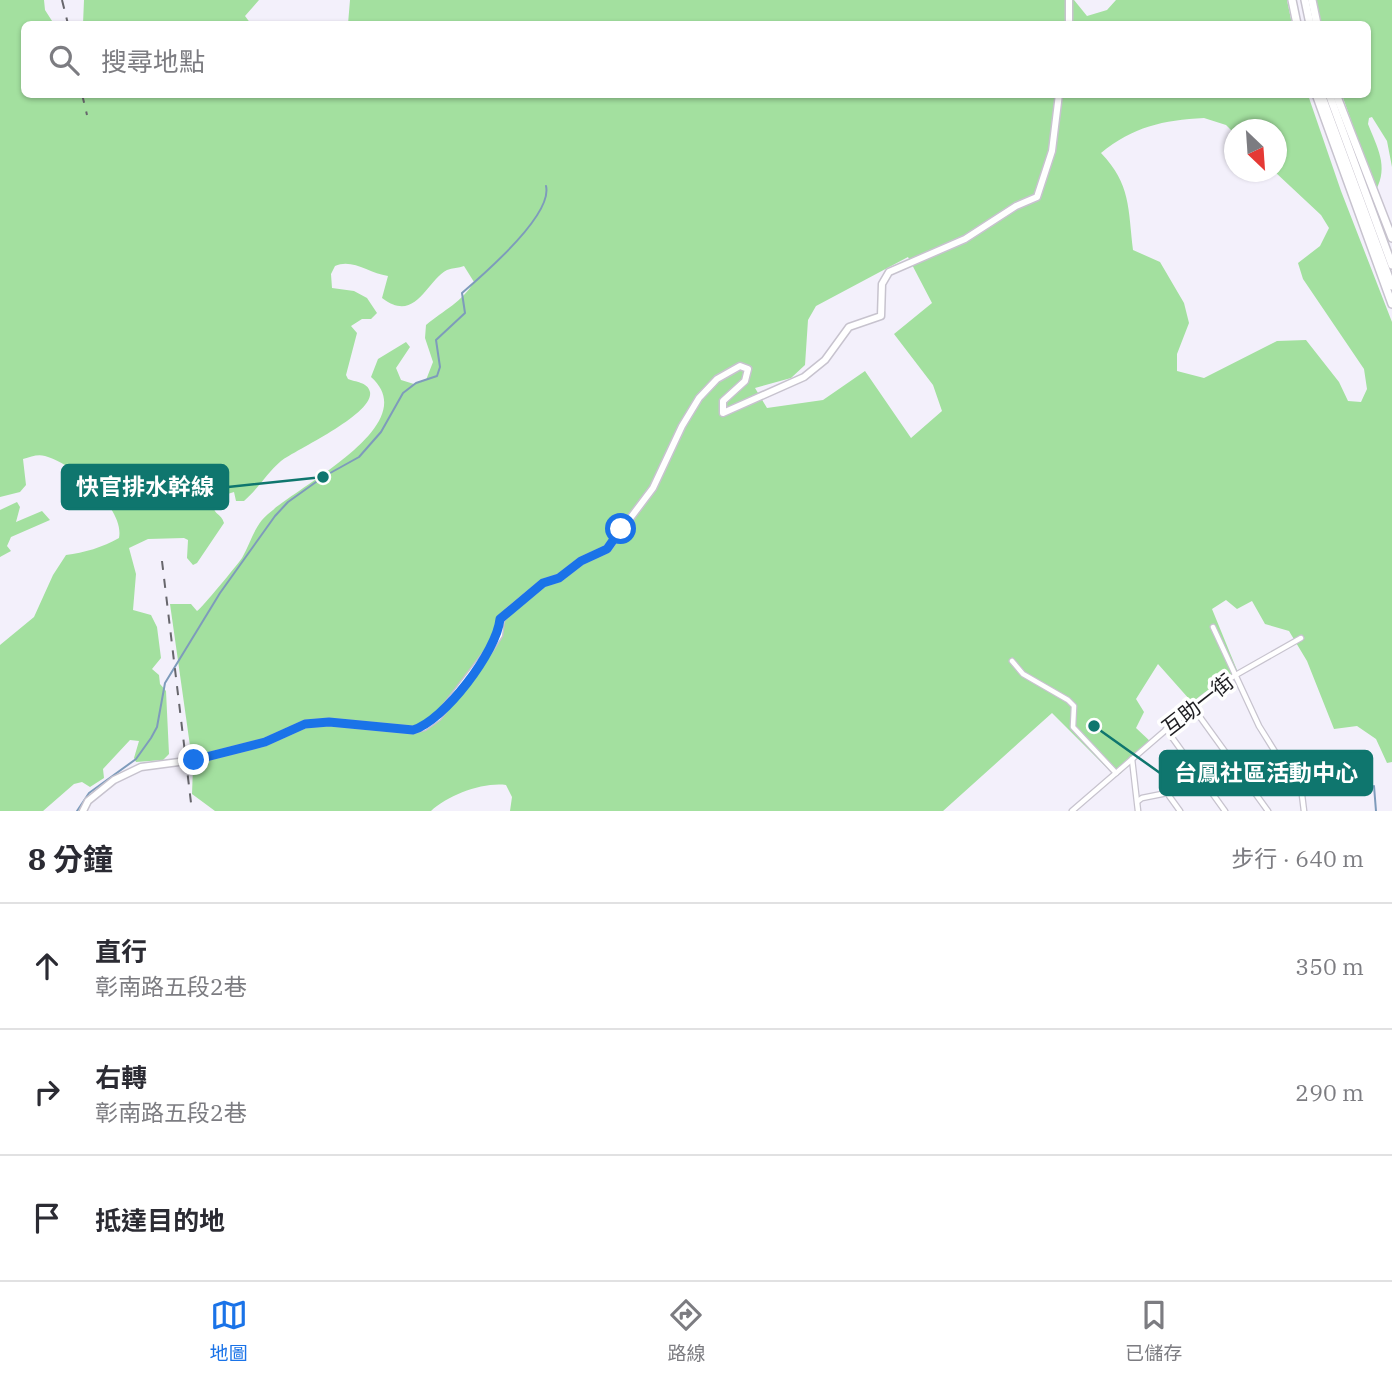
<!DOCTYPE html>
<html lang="zh-TW">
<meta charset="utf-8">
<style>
body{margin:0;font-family:"IBM Plex Serif","Noto Sans TC",serif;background:#f2f2f3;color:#2b2b33}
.compass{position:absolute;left:1224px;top:119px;width:63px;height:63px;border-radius:50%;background:#fff;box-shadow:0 2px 5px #0004;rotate:155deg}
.stop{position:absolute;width:21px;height:21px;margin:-16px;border:5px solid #1a73e8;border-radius:50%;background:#fff}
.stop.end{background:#1a73e8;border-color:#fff;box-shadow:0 2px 7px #0008}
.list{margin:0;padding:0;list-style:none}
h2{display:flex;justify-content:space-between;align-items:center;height:91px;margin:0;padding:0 28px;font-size:30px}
h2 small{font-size:23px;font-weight:400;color:#7c7c81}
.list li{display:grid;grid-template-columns:46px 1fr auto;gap:21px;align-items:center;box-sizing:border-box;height:126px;padding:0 28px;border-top:2px solid #e1e1e2}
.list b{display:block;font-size:26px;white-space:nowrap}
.list p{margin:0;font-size:23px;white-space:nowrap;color:#7c7c81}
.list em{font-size:23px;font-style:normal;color:#7c7c81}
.icon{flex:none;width:38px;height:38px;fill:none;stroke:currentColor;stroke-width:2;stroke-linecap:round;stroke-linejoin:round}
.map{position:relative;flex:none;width:1392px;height:811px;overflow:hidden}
.search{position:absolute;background:#fff;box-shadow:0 2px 5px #0004;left:21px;right:21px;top:21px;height:77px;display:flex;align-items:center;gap:18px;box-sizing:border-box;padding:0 24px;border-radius:10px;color:#7c7c81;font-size:26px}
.sheet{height:469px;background:#fff}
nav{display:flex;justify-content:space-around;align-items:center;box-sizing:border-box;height:98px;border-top:2px solid #e1e1e2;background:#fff;font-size:19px;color:#7c7c81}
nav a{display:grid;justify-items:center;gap:4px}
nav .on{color:#1a73e8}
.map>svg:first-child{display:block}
.green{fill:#a3e09f;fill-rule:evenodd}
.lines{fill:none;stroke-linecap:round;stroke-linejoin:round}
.stream{stroke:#7e9bbb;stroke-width:2}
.street-casing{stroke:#c7c3ce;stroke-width:7}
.secondary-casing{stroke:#c7c3ce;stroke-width:9}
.primary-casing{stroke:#c7c3ce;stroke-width:10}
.street{stroke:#fff;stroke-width:4.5}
.secondary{stroke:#fff;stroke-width:6}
.primary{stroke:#fff;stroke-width:7}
.rail{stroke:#67666c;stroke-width:2;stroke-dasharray:9 9;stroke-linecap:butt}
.route{stroke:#1a73e8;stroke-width:9}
.labels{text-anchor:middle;stroke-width:7;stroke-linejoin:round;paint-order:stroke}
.street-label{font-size:21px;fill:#1e1d21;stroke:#fff}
.leader{fill:none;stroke:#0f766e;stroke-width:2.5}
.callout-dot{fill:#0f766e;stroke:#fff;stroke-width:2.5}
.callout{fill:#0f766e;stroke:#0f766e;stroke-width:2.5}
.callout-label{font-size:23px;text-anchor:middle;font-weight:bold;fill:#fff}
</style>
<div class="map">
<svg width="1392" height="811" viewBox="0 0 1392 811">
<rect width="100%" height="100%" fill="#f3f0fb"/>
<g class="green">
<path d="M0,0H44L45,10L54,24H24V94L1308,95L1341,191L1392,322V762L1387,763L1376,739L1357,726L1334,729L1307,661L1289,631L1265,624L1252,601L1237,609L1226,600L1212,609L1239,675L1198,709L1158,664L1136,699L1144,712L1136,728L1152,743L1120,774L1110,771L1052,713L943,811H510L512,797L506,785C483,782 448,795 431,811H215L192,794L193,767L170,604H191L197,611C201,609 238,564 242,558C249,546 253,531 262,520C288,490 427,427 371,377L378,359L406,342L410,347L396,368L401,380L414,384L426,380L433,362L425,338L426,325C444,310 462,302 474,282L464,266C459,268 452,268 447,270C426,281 416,324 382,298L388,276C369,273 352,258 335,266L331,274L332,288L354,291L367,298L377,313L371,319H362L351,326L357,333L346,375L348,379C355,382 368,382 370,392C374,414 297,449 281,461C267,473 258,489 244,501H236L234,492L218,497C208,516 220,510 224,523L197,563L193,565L187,558L188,540L184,538L148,539L129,548L136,574L133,610L151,615L157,627L161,658L152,669L159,675L160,684L166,691L169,754L163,760L136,762L134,758L139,741L130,740L103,769L104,778L90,787L82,782L74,784L43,811H0V645L34,617L53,575L66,555C84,553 103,547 119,538C125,508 72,463 45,456C37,454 31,457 23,459L26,485L20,492L0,497ZM1204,118L1226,125L1234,133V130H1276L1275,172L1321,215L1329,228L1320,246L1298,263L1303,279L1364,369L1367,389L1361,402L1348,401L1339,382L1306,340L1277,341L1204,378L1177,371V354L1189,323L1184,303L1160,262L1133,250C1128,209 1131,184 1101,153C1133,127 1163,120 1204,118ZM908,257L932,303L894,334L933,385L942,411L911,438L865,371L823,400L767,408L755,388L791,378L805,365L808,320L816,306Z"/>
<path d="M84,0H259L245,16L251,24H83Z"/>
<path d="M350,0H1074L1087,16L1107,10L1116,0H1287L1292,24H348Z"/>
<path d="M1315,0H1392V167L1387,141L1372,117L1369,118L1368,124C1377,147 1389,166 1376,190L1342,95L1368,94V24H1321Z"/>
<path d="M17,502L20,507L16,522L42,511L50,520L11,537L7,546L11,551L0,557V510Z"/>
</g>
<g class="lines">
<g class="stream">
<path d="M1374,786L1376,811"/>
<path d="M77,811L89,793L136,759L151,738L157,727L165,683L220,593L275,516L288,502L323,477L359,457L381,432L403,393L416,383L437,376L440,367L436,340L465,313L462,293C483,275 553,215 546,186"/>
</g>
<g class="street-casing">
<g id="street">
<path d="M1213,627L1259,726L1302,795L1304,811"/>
<path d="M1012,661L1023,674L1068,700L1074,706L1073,727L1116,773"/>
<path d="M1192,706L1268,811"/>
<path d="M1166,729L1225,811"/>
<path d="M1132,759L1138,811"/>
<path d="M1138,801L1142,798L1167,793L1180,811"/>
<path d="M1072,811L1204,697L1234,676L1301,638"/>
</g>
</g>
<g class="secondary-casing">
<g id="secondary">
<path d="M1069,0V24"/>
<path d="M83,811L88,801L114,780L141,767L194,760L265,742L305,724L329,722L413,730L424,727L438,717L490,649L499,635L501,619L508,612L543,583L559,578L581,561L607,549L653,488L682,426L699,398L717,379L740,366L748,369L745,381L723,401V413L804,377L825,360L849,327L881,316L882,284L889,272L965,239L1016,206L1037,197L1052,151L1059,94"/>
</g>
</g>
<g class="primary-casing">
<g id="primary">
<path d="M1292,0L1297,24"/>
<path d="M1305,0L1310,24"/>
<path d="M1312,0L1317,24"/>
<path d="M1316,94L1392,304"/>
<path d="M1321,94L1392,286"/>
<path d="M1329,94L1392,265"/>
<path d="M1336,94L1392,238"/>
</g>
</g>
<use href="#street" class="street"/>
<use href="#secondary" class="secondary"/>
<use href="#primary" class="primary"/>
<g class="rail">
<path d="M62,0L68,24"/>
<path d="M82,94L87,115"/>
<path d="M162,561L192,811"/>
</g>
</g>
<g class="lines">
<path class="route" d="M194,760L265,742L305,724L329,722L413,730C444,721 497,651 500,619L543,583L559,578L581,561L607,549L621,529"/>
</g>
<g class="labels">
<g class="street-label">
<text transform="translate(1198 705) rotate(-38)" y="7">互助一街</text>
</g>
</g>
<path class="leader" d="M323 477L228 487M1094 726L1160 773"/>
<g class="callout-dot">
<circle cx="323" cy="477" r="7"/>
<circle cx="1094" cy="726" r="7"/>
</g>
<g class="callout">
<rect x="62" y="465" width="166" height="44" rx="7"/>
<rect x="1160" y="751" width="212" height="44" rx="7"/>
</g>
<g class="callout-label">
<text x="145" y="495">快官排水幹線</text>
<text x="1266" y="781">台鳳社區活動中心</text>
</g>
</svg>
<svg class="compass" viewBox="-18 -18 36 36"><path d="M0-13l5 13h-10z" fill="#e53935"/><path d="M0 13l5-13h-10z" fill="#7c7c81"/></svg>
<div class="stop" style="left:621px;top:529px"></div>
<div class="stop end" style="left:194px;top:760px"></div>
<div class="search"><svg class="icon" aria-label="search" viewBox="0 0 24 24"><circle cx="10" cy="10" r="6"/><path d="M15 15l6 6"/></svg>搜尋地點</div>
</div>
<section class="sheet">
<h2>8 分鐘<small>步行 · 640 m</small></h2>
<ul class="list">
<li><svg class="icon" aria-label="ahead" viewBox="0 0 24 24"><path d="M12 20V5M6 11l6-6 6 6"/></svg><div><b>直行</b><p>彰南路五段2巷</p></div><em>350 m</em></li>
<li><svg class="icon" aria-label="right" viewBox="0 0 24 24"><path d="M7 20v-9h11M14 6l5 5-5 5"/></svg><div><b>右轉</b><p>彰南路五段2巷</p></div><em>290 m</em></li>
<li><svg class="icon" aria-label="arrive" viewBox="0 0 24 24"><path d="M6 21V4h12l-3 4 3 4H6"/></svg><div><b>抵達目的地</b></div></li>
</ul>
</section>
<nav>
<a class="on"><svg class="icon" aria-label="map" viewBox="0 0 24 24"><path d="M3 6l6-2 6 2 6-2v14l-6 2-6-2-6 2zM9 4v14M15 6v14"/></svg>地圖</a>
<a><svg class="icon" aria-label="directions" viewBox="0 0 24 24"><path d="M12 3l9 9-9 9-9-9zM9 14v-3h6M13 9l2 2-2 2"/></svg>路線</a>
<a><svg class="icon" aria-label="saved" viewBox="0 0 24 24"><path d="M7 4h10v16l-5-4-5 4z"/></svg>已儲存</a>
</nav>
